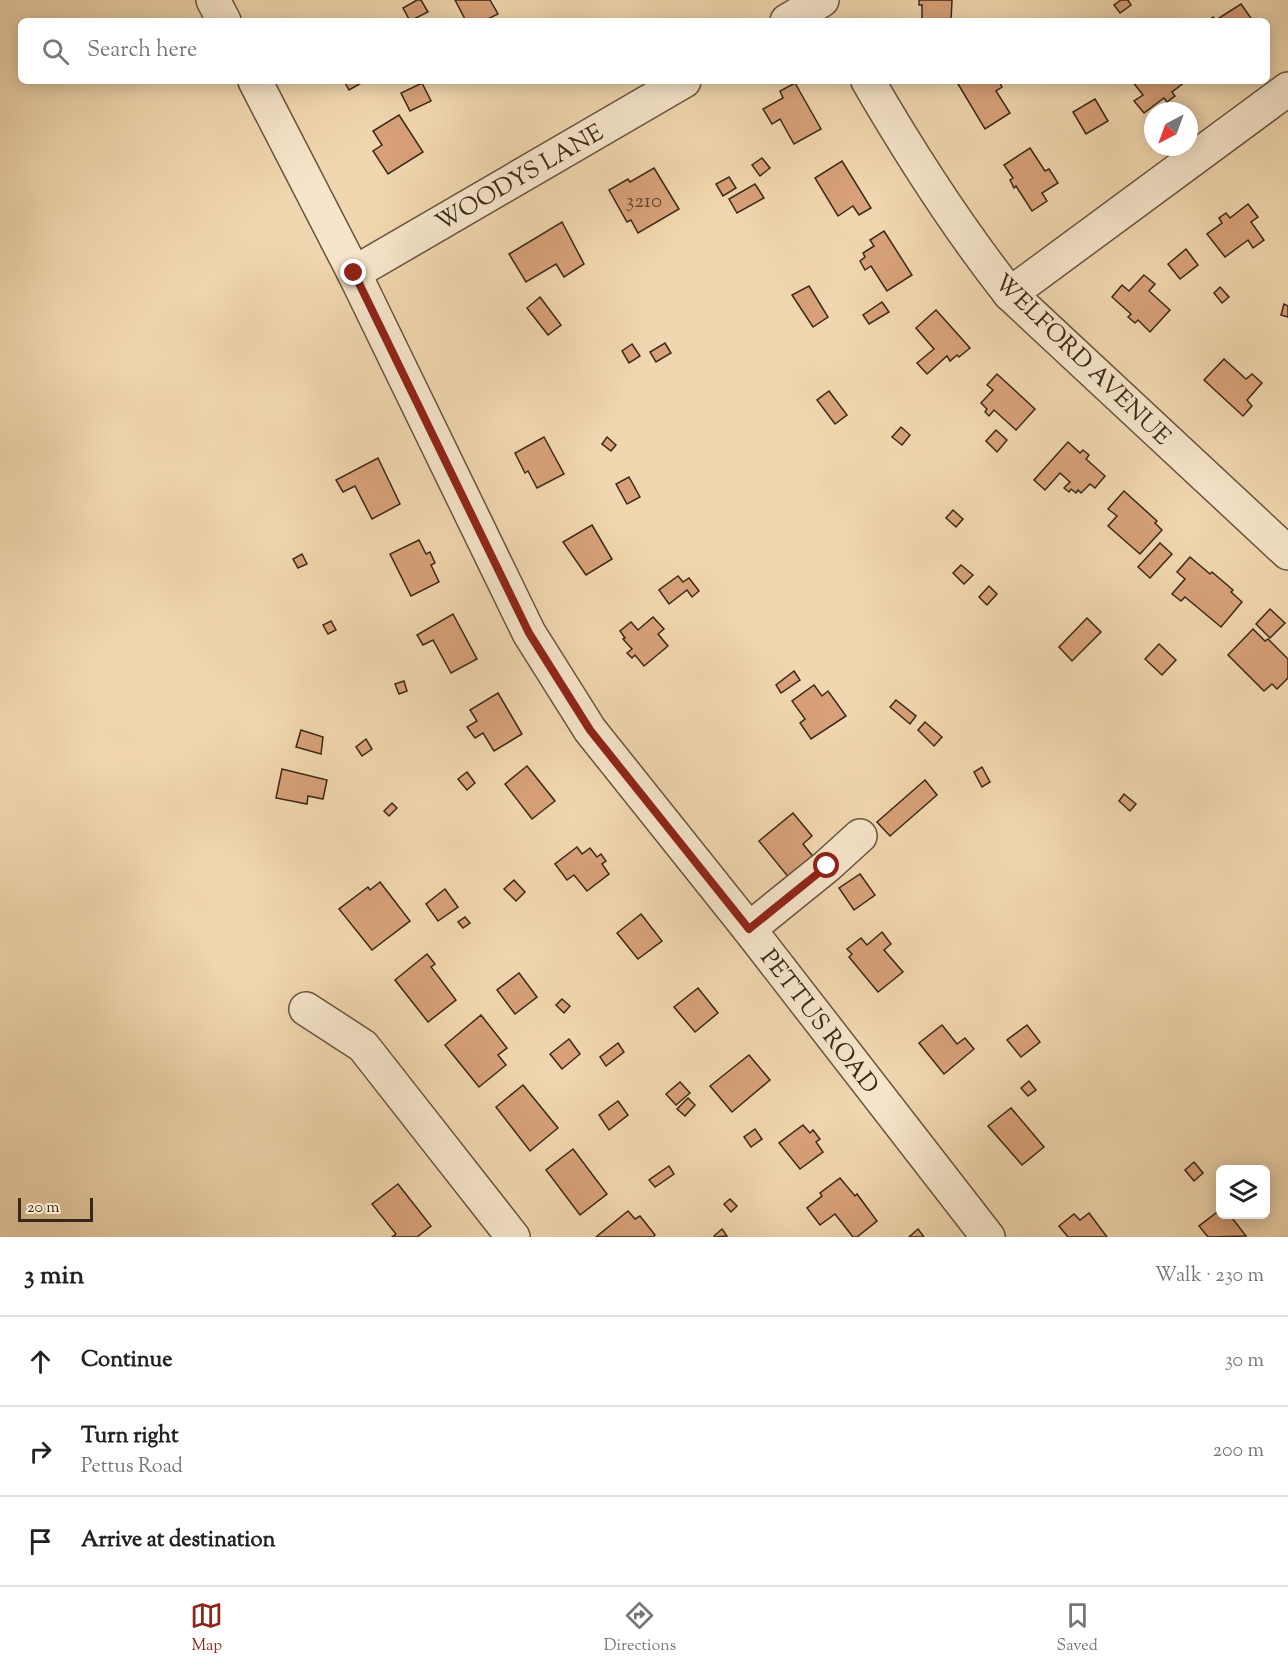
<!DOCTYPE html>
<meta charset="utf-8">
<style>
body{margin:0;font-family:"Sorts Mill Goudy",serif;background:#f6f6f6;color:#222}
.controls{position:absolute;right:18px;bottom:18px;display:grid;overflow:hidden;border-radius:9px;box-shadow:0 3px 15px #0003}
.controls button{width:54px;height:54px;display:grid;place-items:center;padding:0;border:0;border-bottom:2px solid #e0e0e0;background:#fff;color:#222;font:30px sans-serif}
.compass{position:absolute;left:1144px;top:102px;width:54px;height:54px;border-radius:50%;background:#fff;box-shadow:0 3px 15px #0003;rotate:221deg}
.scale{position:absolute;left:18px;bottom:15px;width:75px;box-sizing:border-box;padding-left:6px;border:3px solid #3b2719;border-top:0;font-size:16px;line-height:21px;white-space:nowrap;color:#3b2719;-webkit-text-stroke:4px #f6e5cb;paint-order:stroke}
.stop{position:absolute;width:18px;height:18px;margin:-14px;border:4px solid #8f2418;border-radius:50%;background:#fff}
.stop.end{background:#8f2418;border-color:#fff;box-shadow:0 2px 6px #0008}
.list{margin:0;padding:0;list-style:none}
h2{display:flex;justify-content:space-between;align-items:center;height:78px;margin:0;padding:0 24px;font-size:26px}
h2 small{font-size:20px;font-weight:400;color:#767676}
.list li{display:grid;grid-template-columns:39px 1fr auto;gap:18px;align-items:center;box-sizing:border-box;height:90px;padding:0 24px;border-top:2px solid #e0e0e0}
.list b{display:block;font-size:22px;white-space:nowrap}
.list p{margin:0;font-size:20px;white-space:nowrap;color:#767676}
.list em{font-size:20px;font-style:normal;color:#767676}
.icon{flex:none;width:33px;height:33px;fill:none;stroke:currentColor;stroke-width:2;stroke-linecap:round;stroke-linejoin:round}
.map{position:relative;flex:none;width:1288px;height:1237px;overflow:hidden}
.search{position:absolute;background:#fff;box-shadow:0 3px 15px #0003;left:18px;right:18px;top:18px;height:66px;display:flex;align-items:center;gap:15px;box-sizing:border-box;padding:0 21px;border-radius:9px;color:#767676;font-size:22px}
.sheet{height:348px;background:#fff}
nav{display:flex;justify-content:space-around;align-items:center;box-sizing:border-box;height:84px;border-top:2px solid #e0e0e0;background:#fff;font-size:16px;color:#767676}
nav a{display:grid;justify-items:center;gap:3px}
nav .on{color:#8f2418}
.map>svg:first-child{display:block}
.building{fill:#d8a179;stroke:#3b2719;stroke-width:1.5}
.lines{fill:none;stroke-linecap:round;stroke-linejoin:round}
.minor-casing{stroke:#68533e;stroke-width:36}
.minor{stroke:#f6e5cb;stroke-width:33}
.route{stroke:#8f2418;stroke-width:8}
.labels{text-anchor:middle;stroke-width:6;stroke-linejoin:round;paint-order:stroke}
.number-label{font-size:21px;fill:#624631}
.street-label{font-size:24px;fill:#3b2719;stroke:#f6e5cb}
</style>
<div class="map">
<svg width="1288" height="1237" viewBox="0 0 1288 1237">
<rect width="100%" height="100%" fill="#f1d7af"/>
<filter id="stains"><feTurbulence type="fractalNoise" baseFrequency=".00333" numOctaves="4"/><feColorMatrix values="0 0 0 0 .2 0 0 0 0 .09 0 0 0 0 .02 0 0 0 .5 -.17"/></filter>
<radialGradient id="worn" r=".72"><stop offset=".6" stop-color="#630" stop-opacity="0"/><stop offset="1" stop-color="#630" stop-opacity=".3"/></radialGradient>
<g class="building">
<path d="M417,0H421L428,12L410,21L403,8Z"/>
<path d="M455,0H490L498,14L484,21H466Z"/>
<path d="M919,0H952L951,21H922V5H919Z"/>
<path d="M1121,0H1128L1131,5L1120,13L1114,5Z"/>
<path d="M1241,4L1253,21H1208L1213,17L1216,20Z"/>
<path d="M344,81H365L349,90Z"/>
<path d="M963,81H999L1002,87L996,91L1010,113L985,129L958,84Z"/>
<path d="M1132,81H1184L1185,82L1172,92L1175,96L1167,102L1164,98L1144,113L1134,101L1143,95Z"/>
<path d="M422,83L431,101L410,111L401,93Z"/>
<path d="M795,83L821,129L794,144L780,119L772,124L763,109L783,98L780,91Z"/>
<path d="M1095,99L1108,121L1086,134L1073,112Z"/>
<path d="M399,115L423,152L388,174L373,151L382,145L373,131Z"/>
<path d="M1030,148L1045,171L1049,169L1058,183L1042,193L1047,201L1032,211L1016,186L1014,188L1010,180L1013,178L1004,165Z"/>
<path d="M762,158L770,168L760,176L752,165Z"/>
<path d="M842,161L871,208L859,215L853,206L838,216L815,178Z"/>
<path d="M654,168L679,209L638,233L631,220L627,222L609,190L628,179L630,182Z"/>
<path d="M729,177L736,188L723,196L716,184Z"/>
<path d="M755,184L764,198L737,213L729,199Z"/>
<path d="M1248,204L1258,217L1251,222L1264,240L1253,248L1248,240L1225,257L1207,234L1222,223L1219,218L1226,213L1230,218Z"/>
<path d="M562,222L584,264L564,277L556,264L526,282L509,254Z"/>
<path d="M884,231L912,275L887,291L871,266L865,270L860,261L865,257L863,253L874,246L870,240Z"/>
<path d="M1186,249L1198,265L1180,279L1168,264Z"/>
<path d="M1144,275L1155,284L1149,291L1170,310L1150,332L1138,320L1135,323L1128,317L1131,314L1112,297L1122,285L1129,291Z"/>
<path d="M809,286L828,317L813,327L792,295Z"/>
<path d="M1220,287L1229,297L1222,303L1214,293Z"/>
<path d="M540,297L561,325L548,335L527,308Z"/>
<path d="M882,302L889,312L869,324L863,315Z"/>
<path d="M1284,304L1288,306V317L1281,315Z"/>
<path d="M936,310L970,348L959,357L957,355L950,361L947,356L927,374L917,363L934,349L916,328Z"/>
<path d="M665,343L671,353L656,362L650,352Z"/>
<path d="M632,344L640,356L629,363L622,351Z"/>
<path d="M1224,359L1246,379L1252,374L1262,383L1247,400L1252,406L1243,416L1204,380Z"/>
<path d="M997,374L1035,409L1016,430L994,410L989,416L985,412L987,409L981,403L993,390L987,385Z"/>
<path d="M829,391L847,415L835,424L817,400Z"/>
<path d="M901,427L910,435L902,445L892,437Z"/>
<path d="M996,430L1007,440L997,452L986,441Z"/>
<path d="M544,437L564,474L537,488L528,471L525,473L515,453Z"/>
<path d="M607,437L616,445L611,451L602,444Z"/>
<path d="M1068,442L1080,453L1083,450L1089,455L1086,459L1105,476L1095,488L1090,484L1081,493L1078,490L1076,493L1071,489L1069,492L1064,488L1070,482L1060,473L1045,490L1034,480Z"/>
<path d="M378,458L400,504L372,519L355,486L343,492L336,480Z"/>
<path d="M629,477L640,497L627,504L616,484Z"/>
<path d="M1124,491L1157,521L1155,523L1162,530L1140,554L1108,526L1117,516L1108,509Z"/>
<path d="M953,510L963,519L956,527L946,518Z"/>
<path d="M592,525L612,559L586,575L563,542Z"/>
<path d="M419,540L426,554L430,552L435,563L431,565L439,582L411,596L390,554Z"/>
<path d="M1160,543L1172,554L1150,578L1138,567Z"/>
<path d="M302,554L307,564L298,568L293,559Z"/>
<path d="M1190,557L1210,574L1212,572L1233,590L1231,592L1242,602L1221,627L1185,597L1181,601L1172,594L1185,579L1177,572Z"/>
<path d="M961,565L973,575L964,584L953,573Z"/>
<path d="M678,576L683,582L689,578L699,591L692,597L687,590L669,604L659,590Z"/>
<path d="M989,586L997,594L987,605L979,597Z"/>
<path d="M1270,609L1285,623L1270,638L1256,624Z"/>
<path d="M453,614L477,659L451,673L433,640L423,645L417,635Z"/>
<path d="M653,617L664,629L658,634L668,646L644,666L635,655L632,658L627,653L632,649L623,639L625,638L620,631L631,622L638,630Z"/>
<path d="M1087,618L1101,632L1072,661L1059,647Z"/>
<path d="M331,621L336,630L328,634L323,625Z"/>
<path d="M1253,629L1265,641L1268,639L1288,659V678L1277,689L1272,684L1264,691L1228,655Z"/>
<path d="M1159,644L1176,660L1162,675L1145,659Z"/>
<path d="M794,671L800,680L781,693L776,685Z"/>
<path d="M404,681L407,691L399,694L395,684Z"/>
<path d="M814,685L822,696L828,691L846,716L811,739L800,723L805,719L792,701Z"/>
<path d="M498,693L522,734L494,751L483,733L475,738L467,727L477,721L470,710Z"/>
<path d="M896,700L916,716L910,724L890,707Z"/>
<path d="M925,722L942,737L934,746L918,730Z"/>
<path d="M301,730L323,737L321,754L296,747Z"/>
<path d="M366,739L372,749L362,756L356,747Z"/>
<path d="M527,766L555,801L532,819L505,784Z"/>
<path d="M982,767L990,782L982,787L974,772Z"/>
<path d="M282,769L327,780L323,799L308,796L307,804L276,798Z"/>
<path d="M467,772L475,783L467,790L458,779Z"/>
<path d="M925,780L937,795L890,836L877,822Z"/>
<path d="M1124,794L1136,804L1130,811L1119,801Z"/>
<path d="M392,803L397,808L389,816L384,811Z"/>
<path d="M793,813L812,836L803,844L815,859L790,879L759,841Z"/>
<path d="M577,847L582,854L590,848L597,857L601,854L606,861L602,864L609,874L587,891L574,875L567,880L555,864Z"/>
<path d="M860,874L875,895L854,910L839,888Z"/>
<path d="M514,880L525,892L516,901L504,889Z"/>
<path d="M380,882L410,921L372,950L339,909L368,887L370,890Z"/>
<path d="M445,889L458,907L438,921L426,904Z"/>
<path d="M641,914L662,941L638,959L617,933Z"/>
<path d="M465,917L470,923L463,928L458,922Z"/>
<path d="M882,932L891,944L884,950L903,972L878,992L849,957L852,954L847,949L861,938L867,945Z"/>
<path d="M427,954L435,964L431,967L456,1000L428,1022L395,980Z"/>
<path d="M519,973L537,997L515,1014L497,990Z"/>
<path d="M698,988L718,1013L695,1032L674,1007Z"/>
<path d="M562,999L570,1006L564,1013L556,1005Z"/>
<path d="M481,1015L507,1048L498,1055L506,1065L479,1087L445,1045Z"/>
<path d="M942,1025L957,1044L965,1038L974,1049L944,1074L919,1043Z"/>
<path d="M1027,1025L1040,1042L1021,1057L1007,1040Z"/>
<path d="M569,1039L580,1054L562,1069L550,1054Z"/>
<path d="M618,1043L624,1052L606,1066L600,1057Z"/>
<path d="M749,1055L770,1080L732,1112L710,1086Z"/>
<path d="M1029,1081L1036,1090L1028,1096L1021,1088Z"/>
<path d="M680,1082L690,1093L676,1105L666,1094Z"/>
<path d="M523,1085L558,1128L530,1151L496,1107Z"/>
<path d="M688,1098L695,1105L685,1116L677,1109Z"/>
<path d="M618,1101L628,1115L609,1130L599,1115Z"/>
<path d="M1011,1108L1044,1147L1022,1165L988,1126Z"/>
<path d="M803,1125L810,1133L813,1130L820,1139L816,1142L823,1152L800,1169L779,1143Z"/>
<path d="M755,1129L762,1139L751,1147L744,1137Z"/>
<path d="M573,1149L607,1194L580,1215L546,1170Z"/>
<path d="M1194,1162L1203,1173L1194,1181L1185,1170Z"/>
<path d="M669,1166L674,1174L655,1187L649,1180Z"/>
<path d="M840,1178L855,1196L857,1194L877,1221L857,1237H853L835,1214L820,1225L807,1208L822,1196L820,1193Z"/>
<path d="M398,1184L431,1226L417,1237H392L396,1234L372,1204Z"/>
<path d="M730,1199L737,1206L731,1212L724,1204Z"/>
<path d="M1220,1210V1214H1229L1246,1236L1208,1237L1199,1226Z"/>
<path d="M628,1211L635,1219L640,1216L655,1235L653,1237H596Z"/>
<path d="M1089,1213L1107,1237H1068L1059,1226L1074,1214L1080,1220Z"/>
<path d="M722,1229L727,1236L715,1237L714,1236Z"/>
<path d="M918,1229L924,1237H909Z"/>
</g>
<g class="lines">
<g class="minor-casing">
<g id="minor">
<path d="M213,0L224,21"/>
<path d="M787,21L822,0"/>
<path d="M255,81L354,273L529,633L590,730L749,929L988,1237"/>
<path d="M868,81C911,155 957,227 1010,294L1288,553"/>
<path d="M354,273L684,81"/>
<path d="M1010,294L1288,89"/>
<path d="M749,929L827,866L860,836"/>
<path d="M306,1009L363,1046L513,1237"/>
</g>
</g>
<use href="#minor" class="minor"/>
</g>
<g class="lines">
<path class="route" d="M354,273L529,633L590,730L749,929L827,866"/>
</g>
<g class="labels">
<g class="number-label">
<text x="644" y="207">3210</text>
</g>
<g class="street-label">
<text transform="translate(519 177) rotate(-30)" y="8">WOODYS LANE</text>
<text transform="translate(1083 359) rotate(44)" y="8">WELFORD AVENUE</text>
<text transform="translate(820 1021) rotate(52)" y="8">PETTUS ROAD</text>
</g>
</g>
<rect width="100%" height="100%" filter="url(#stains)"/>
<rect width="100%" height="100%" fill="url(#worn)"/>
</svg>
<div class="controls">
<button><svg class="icon" aria-label="layers" viewBox="0 0 24 24"><path d="M12 4l9 5-9 5-9-5zM3 14l9 5 9-5"/></svg></button>
</div>
<svg class="compass" viewBox="-18 -18 36 36"><path d="M0-13l5 13h-10z" fill="#e53935"/><path d="M0 13l5-13h-10z" fill="#767676"/></svg>
<div class="scale">20 m</div>
<div class="stop" style="left:827px;top:866px"></div>
<div class="stop end" style="left:354px;top:273px"></div>
<div class="search"><svg class="icon" aria-label="search" viewBox="0 0 24 24"><circle cx="10" cy="10" r="6"/><path d="M15 15l6 6"/></svg>Search here</div>
</div>
<section class="sheet">
<h2>3 min<small>Walk · 230 m</small></h2>
<ul class="list">
<li><svg class="icon" aria-label="ahead" viewBox="0 0 24 24"><path d="M12 20V5M6 11l6-6 6 6"/></svg><div><b>Continue</b></div><em>30 m</em></li>
<li><svg class="icon" aria-label="right" viewBox="0 0 24 24"><path d="M7 20v-9h11M14 6l5 5-5 5"/></svg><div><b>Turn right</b><p>Pettus Road</p></div><em>200 m</em></li>
<li><svg class="icon" aria-label="arrive" viewBox="0 0 24 24"><path d="M6 21V4h12l-3 4 3 4H6"/></svg><div><b>Arrive at destination</b></div></li>
</ul>
</section>
<nav>
<a class="on"><svg class="icon" aria-label="map" viewBox="0 0 24 24"><path d="M3 6l6-2 6 2 6-2v14l-6 2-6-2-6 2zM9 4v14M15 6v14"/></svg>Map</a>
<a><svg class="icon" aria-label="directions" viewBox="0 0 24 24"><path d="M12 3l9 9-9 9-9-9zM9 14v-3h6M13 9l2 2-2 2"/></svg>Directions</a>
<a><svg class="icon" aria-label="saved" viewBox="0 0 24 24"><path d="M7 4h10v16l-5-4-5 4z"/></svg>Saved</a>
</nav>
